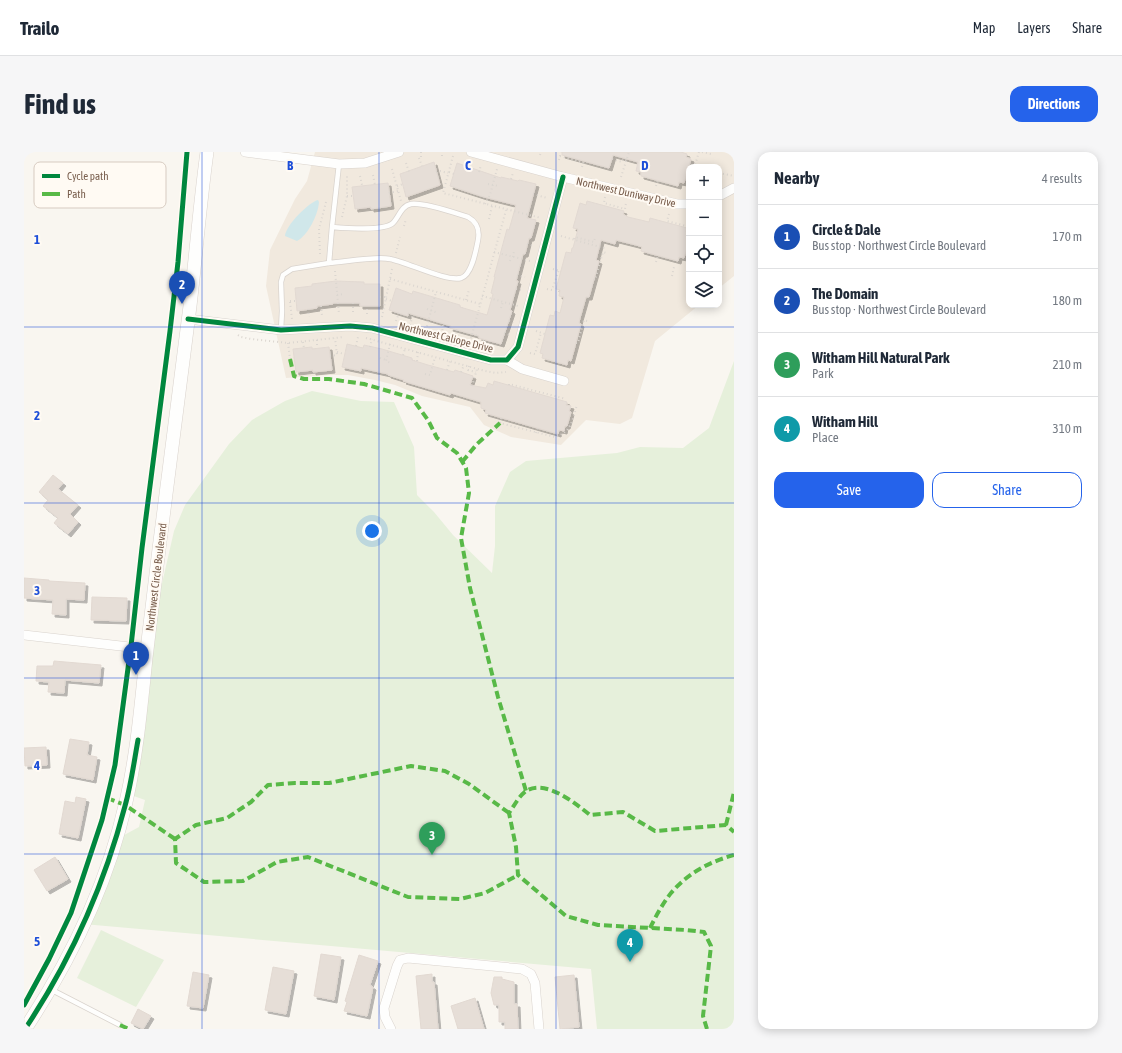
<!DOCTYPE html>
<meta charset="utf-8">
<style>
body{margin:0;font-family:"Asap Condensed",sans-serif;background:#f6f6f7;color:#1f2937}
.controls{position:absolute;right:12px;top:12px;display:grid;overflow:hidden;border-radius:8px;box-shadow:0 2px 10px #0003}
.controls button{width:36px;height:36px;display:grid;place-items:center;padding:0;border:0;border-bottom:1px solid #e0e1e3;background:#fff;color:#1f2937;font:20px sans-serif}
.you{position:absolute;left:348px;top:379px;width:14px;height:14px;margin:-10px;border:3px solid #fff;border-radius:50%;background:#1a73e8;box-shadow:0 0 0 6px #1a73e833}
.badge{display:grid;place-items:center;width:26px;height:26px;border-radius:50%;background:#2563eb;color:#fff;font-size:13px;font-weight:700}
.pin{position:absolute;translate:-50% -33px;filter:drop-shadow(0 1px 2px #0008)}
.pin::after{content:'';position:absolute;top:21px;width:14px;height:12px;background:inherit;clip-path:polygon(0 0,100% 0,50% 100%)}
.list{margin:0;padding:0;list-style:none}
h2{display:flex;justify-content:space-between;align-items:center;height:52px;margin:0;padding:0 16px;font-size:17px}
h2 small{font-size:13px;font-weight:400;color:#747a83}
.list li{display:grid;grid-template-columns:26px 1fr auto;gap:12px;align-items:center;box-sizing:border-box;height:64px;padding:0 16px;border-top:1px solid #e0e1e3}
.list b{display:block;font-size:15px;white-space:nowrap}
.list p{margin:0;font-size:13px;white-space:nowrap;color:#747a83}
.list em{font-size:13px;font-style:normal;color:#747a83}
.actions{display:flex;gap:8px;padding:12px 16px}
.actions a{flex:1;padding:9px 0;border:1px solid #2563eb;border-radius:12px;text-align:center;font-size:14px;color:#2563eb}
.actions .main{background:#2563eb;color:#fff}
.icon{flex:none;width:22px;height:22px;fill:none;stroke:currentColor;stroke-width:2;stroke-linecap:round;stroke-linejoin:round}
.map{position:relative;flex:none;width:710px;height:877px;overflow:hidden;border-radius:12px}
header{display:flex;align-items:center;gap:24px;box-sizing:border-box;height:56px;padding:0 20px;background:#fff;border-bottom:1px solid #e0e1e3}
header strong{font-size:19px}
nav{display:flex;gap:22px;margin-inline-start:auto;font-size:14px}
.intro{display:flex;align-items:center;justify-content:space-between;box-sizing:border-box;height:96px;padding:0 24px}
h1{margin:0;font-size:28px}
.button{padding:10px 18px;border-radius:12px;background:#2563eb;color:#fff;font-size:14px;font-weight:700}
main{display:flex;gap:24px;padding:0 24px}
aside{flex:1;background:#fff;border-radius:12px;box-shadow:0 2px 10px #0003}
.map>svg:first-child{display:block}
.residential{fill:#f1e9de}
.green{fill:#e6f0db}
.water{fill:#d0e7ea}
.building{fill:#e6ded7;stroke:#e2d9d2;filter:url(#shadow)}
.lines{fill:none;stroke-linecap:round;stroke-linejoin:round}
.lane-casing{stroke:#d9d3cd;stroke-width:6}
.street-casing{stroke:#d9d3cd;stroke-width:10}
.secondary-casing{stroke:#dad3cd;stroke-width:14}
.path{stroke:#dbd6d0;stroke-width:2;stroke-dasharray:1 3;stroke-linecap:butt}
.lane{stroke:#fefefd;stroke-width:4.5}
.street{stroke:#fefefd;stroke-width:9}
.secondary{stroke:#fefefd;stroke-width:13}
.quiet{stroke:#58b947;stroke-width:4;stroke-dasharray:8 4;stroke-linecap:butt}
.cycleway-casing{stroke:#fffaf3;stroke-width:8}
.cycleway{stroke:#00873e;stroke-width:5}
.grid{fill:none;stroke:#1d4ed8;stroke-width:1;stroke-opacity:0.55}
.labels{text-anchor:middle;stroke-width:4;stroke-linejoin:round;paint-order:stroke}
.street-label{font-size:11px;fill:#795e4d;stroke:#fffaf3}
.key{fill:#fffaf3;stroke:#d7cbc1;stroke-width:1}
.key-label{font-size:11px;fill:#795e4d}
.grid-label{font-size:13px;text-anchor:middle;font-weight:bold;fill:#1d4ed8;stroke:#fffaf3;stroke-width:4;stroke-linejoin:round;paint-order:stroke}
</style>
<header>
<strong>Trailo</strong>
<nav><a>Map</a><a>Layers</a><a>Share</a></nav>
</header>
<div class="intro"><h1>Find us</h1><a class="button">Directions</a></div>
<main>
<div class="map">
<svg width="710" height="877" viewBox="0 0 710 877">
<defs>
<filter id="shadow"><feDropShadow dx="3" dy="3" stdDeviation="0" flood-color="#0004"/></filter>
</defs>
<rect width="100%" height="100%" fill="#f9f6f0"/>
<path class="residential" d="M291,0H710V124L695,136V15H665V153H675L631,189L608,266L596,272L562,268L537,293L487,285L460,273L446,255L398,244L371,233L351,228L324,223H305L262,226L242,134L246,98L271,47L283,29Z"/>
<g class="green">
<path d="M710,209V877H573L567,817L59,772L91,688L115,675L121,648L104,642L123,497L150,379L161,353L205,292L228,268L261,249L288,239L337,249L370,250L390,295L393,343L410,360L429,383L468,421L471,394V354L486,320L502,309L593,301L616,295L659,296L685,276Z"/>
<path d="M77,778L140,808L112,855L53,826Z"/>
</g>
<path class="water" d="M294,48L295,50C294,63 284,83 273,89L261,84C261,74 285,50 294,48Z"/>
<g class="building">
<path d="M538,0H657L663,2L662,5L667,7L660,31L655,30L654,34L617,24V20L612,19L614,10L589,3L585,16L538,3Z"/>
<path d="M410,10L416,33L382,45L376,22Z"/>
<path d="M433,11L477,26V25L494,29L495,28L512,32L503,66L512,68L507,86H505L501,102H499L492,129H494L486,158L488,159L477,192L455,186V184L426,176L427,174L384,161V164L365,158L372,136L388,142L389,139L436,153V155L463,163L469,142L467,141L471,125H470L483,77L485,78L492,53L460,45L426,34Z"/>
<path d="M364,31L367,54L347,57V55L331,57L328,35Z"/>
<path d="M563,49L600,59L599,62L604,65L625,70L626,66L663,76L662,80L665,81V89L660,106L655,105L654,109L617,99L618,95L612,93L592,88L591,92L577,88L572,108L575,109L565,145H562L556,166L555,171L557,172L547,209L544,208L543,213L518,206L519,202L516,201L526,163L530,164L531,159L536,161L540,145L535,144L536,138L532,137L542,100L547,101L548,96H549L554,77L549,76L556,51L562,53Z"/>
<path d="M312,129L340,130V132H356V154H336V151H309V152L293,154V156L273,159L271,136L288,134V132Z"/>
<path d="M323,192L339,196L340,193L358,197L388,206V208L404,213L430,220L431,218L449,224L446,233L462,236L464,231L469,233L470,229L543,250L542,253L547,254L545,259L547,260L543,274H541L540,279L535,278L534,282L461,261L462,258L457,256V250L427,241L426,243L379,229L380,228L364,223V222L337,216V219L318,215Z"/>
<path d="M288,195V197L305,195L308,218L289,220V218L272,220L269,197Z"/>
<path d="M29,323L39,331L34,337L54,353L46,362L54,370L44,382L30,371L34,366L19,354L24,348L15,340Z"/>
<path d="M0,426L25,428V429L61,431L60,448L42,447V463L28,462L29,448L0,446Z"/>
<path d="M68,445L103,446L102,469L67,468Z"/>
<path d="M30,509L77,513L75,531L41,528L40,541L24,540L25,530L12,529L13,514H29Z"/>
<path d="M46,587L65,590L63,603L73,605L69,628L39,622Z"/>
<path d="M22,595L23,613L1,614L0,596Z"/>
<path d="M52,645L62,647L54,686L35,682L41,649L51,651Z"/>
<path d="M31,705L44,727L23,739L10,718Z"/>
<path d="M297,802L317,805L310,848L290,844Z"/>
<path d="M335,803L354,809L346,833L349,835L343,864L320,859L323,850L321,849Z"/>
<path d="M249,815L270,819L262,862L241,858Z"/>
<path d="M169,820L185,823L179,856L163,854Z"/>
<path d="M408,822V830H410L414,877H397L392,824Z"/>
<path d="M550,823L555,875L536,877L531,825Z"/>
<path d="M470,825H478V827L490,830V852H493L494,877H481V870H475V853H470L467,841Z"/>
<path d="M451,846L460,877H434L427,854Z"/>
<path d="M114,857L127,864L119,877L107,871Z"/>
</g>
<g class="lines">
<g class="lane-casing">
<g id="lane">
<path d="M308,75L305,111C321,110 351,104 366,107C383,110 422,130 437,126C448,123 452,98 454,88C456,77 453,70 444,65C431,61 400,50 387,52C377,54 375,65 369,71C360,79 320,76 308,75L315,12"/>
<path d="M257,178L258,159L257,130L259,123L268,117L305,111"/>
<path d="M26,837L96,873"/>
</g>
</g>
<g class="street-casing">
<g id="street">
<path d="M221,0L315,12L341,11L375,0"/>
<path d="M447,0L539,25L653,52H665"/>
<path d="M695,44L710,36"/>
<path d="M164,167L257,178L326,174L348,176L467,208H483L494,195L539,25"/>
<path d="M483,208L498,217L540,229"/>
<path d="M0,483L123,497"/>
<path d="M367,877L361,865L360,856L373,814L376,808L384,806L498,817L507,822L511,831L515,877"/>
</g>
</g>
<g class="secondary-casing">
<path id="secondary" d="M1,877C46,809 84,730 102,650C113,602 117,554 122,506C126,470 131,433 135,397C145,316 156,235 166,154C172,102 176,51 183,0"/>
</g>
<g class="path">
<path d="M397,0V5"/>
<path d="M675,0L671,13L677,15"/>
<path d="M678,0L687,2"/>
<path d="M516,3L517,0"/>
<path d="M418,4V0"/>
<path d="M429,4L419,41L517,66"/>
<path d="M536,4L559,11"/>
<path d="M395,6L398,14"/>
<path d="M588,7L598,10L599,7L603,8"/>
<path d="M535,8L537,0"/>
<path d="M382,11L385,20"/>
<path d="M442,14L444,8"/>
<path d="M558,15L560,9"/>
<path d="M368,17L377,49"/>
<path d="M412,20L416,19L424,21"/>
<path d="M425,20L430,22"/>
<path d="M455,20L457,13"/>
<path d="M695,21L710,24"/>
<path d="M349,23L351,33"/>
<path d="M336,24L338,33"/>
<path d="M597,25L605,0"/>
<path d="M487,27L489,21"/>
<path d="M464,32L475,34"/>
<path d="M373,34L379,32"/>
<path d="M632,34L634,28"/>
<path d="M365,41L374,39"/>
<path d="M509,42L523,46"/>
<path d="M323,44H329"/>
<path d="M581,45L580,51L601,57L602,51"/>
<path d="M461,52L466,43L473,17"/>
<path d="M645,62L643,69L662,74H665"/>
<path d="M318,65L323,44V24"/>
<path d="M465,67L468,54"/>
<path d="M695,72L698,73"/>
<path d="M380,74L382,67"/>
<path d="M537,84L583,97"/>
<path d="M550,87L551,85L570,90L571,86"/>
<path d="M503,92L510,94"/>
<path d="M470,100L506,109"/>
<path d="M372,101L376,85"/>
<path d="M296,102L295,77L302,50"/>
<path d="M489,105L490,99"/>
<path d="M486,109L487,105"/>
<path d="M632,110L634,103"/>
<path d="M529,117L537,119"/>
<path d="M311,119L315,162"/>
<path d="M493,123L501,125"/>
<path d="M648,124L650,115"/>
<path d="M366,127L456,152"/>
<path d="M570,127L571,128L579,100L582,101"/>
<path d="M492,137L498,138"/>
<path d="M523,137L528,138L535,118"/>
<path d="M313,143L320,142"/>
<path d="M458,144L494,154"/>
<path d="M356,145H362"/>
<path d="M362,147L368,149"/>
<path d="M442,148L445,138"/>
<path d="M266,149H272"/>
<path d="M266,150L268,167"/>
<path d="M329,151V161"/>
<path d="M297,154L298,164"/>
<path d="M477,156L479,150"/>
<path d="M284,157L285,165"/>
<path d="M403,157L414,161"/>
<path d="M343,162V154"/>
<path d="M358,165L368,117"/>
<path d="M372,169L375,161"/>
<path d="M485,169L489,171"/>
<path d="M386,173L389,163"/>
<path d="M402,178L412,140"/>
<path d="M512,179L521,182"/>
<path d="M480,181L486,183"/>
<path d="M418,182L419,172"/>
<path d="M448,182L455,184"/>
<path d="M214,183L217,185L227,187L264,191L320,185"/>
<path d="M342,186L461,219L472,221L482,220"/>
<path d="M430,186L433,177"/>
<path d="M293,188V196"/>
<path d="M279,190L280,196"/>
<path d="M446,190L482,58"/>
<path d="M264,191L266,207L270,206"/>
<path d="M552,191H554L560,168L563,169"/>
<path d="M366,192L362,209L367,211"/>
<path d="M332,194L334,185"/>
<path d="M346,195L348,187"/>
<path d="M313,200L320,202"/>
<path d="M506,201L511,202L517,181"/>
<path d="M379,203L381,197"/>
<path d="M306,204L313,203L311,186"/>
<path d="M356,206L362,208"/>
<path d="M393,209L394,200"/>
<path d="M445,214L444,218L452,220"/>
<path d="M423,218L426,209"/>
<path d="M437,220L440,213"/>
<path d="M401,222L406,223L411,205"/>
<path d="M485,233V232L542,247"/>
<path d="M448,234L453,217"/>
<path d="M477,266L476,271L531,285C548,280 548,268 553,253"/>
<path d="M512,281L514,276"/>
</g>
<use href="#lane" class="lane"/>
<use href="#street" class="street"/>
<use href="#secondary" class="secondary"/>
<g class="quiet">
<path d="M266,207L270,224L280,227H305L340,232L388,246L404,268L413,286L433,301L442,316L445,341L437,386L446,436L474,545L502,639"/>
<path d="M438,310L453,292L476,271"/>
<path d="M83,646L101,653L151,687"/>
<path d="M485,661L445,632L421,619L387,614L305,631H271L244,633L227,650L203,666L172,673L151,687L152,711L180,730L219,729L253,710L284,705L384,745L436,747L461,741L494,723"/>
<path d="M702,673L710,640"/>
<path d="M626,776C632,764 639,751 647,741C664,721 685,710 710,703"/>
<path d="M96,873L105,877"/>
<path d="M683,877L679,864L687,794L680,780L662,778L574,773L542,764L494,723L492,695L485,661C490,654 495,644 502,639C522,627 551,651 566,663L599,660L631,679L702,673L710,680"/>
</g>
<g class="cycleway-casing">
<g id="cycleway">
<path d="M164,167L257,178L326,174L348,176L467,208H483L494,195L539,25"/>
<path d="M0,853L25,807L47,761L78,668L91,613L107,494L118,396L146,179L154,110L163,0"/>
<path d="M1,877C47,808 80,734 101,654C107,633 110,610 114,588"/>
</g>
</g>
<use href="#cycleway" class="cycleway"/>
</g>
<path class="grid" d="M178,0V877M355,0V877M532,0V877M0,175H710M0,351H710M0,526H710M0,702H710"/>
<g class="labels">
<g class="street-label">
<text transform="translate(602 40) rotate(13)" y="4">Northwest Duniway Drive</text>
<text transform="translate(422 185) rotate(14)" y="4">Northwest Caliope Drive</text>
<text transform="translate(132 425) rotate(-83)" y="4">Northwest Circle Boulevard</text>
</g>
</g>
<rect x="10" y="10" width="132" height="46" rx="6" class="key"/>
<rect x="18" y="22" width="18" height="4" fill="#00873e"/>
<rect x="18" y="40" width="18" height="4" fill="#58b947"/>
<g class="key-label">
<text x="43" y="28">Cycle path</text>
<text x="43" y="46">Path</text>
</g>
<g class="grid-label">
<text x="266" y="18">B</text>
<text x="444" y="18">C</text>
<text x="621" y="18">D</text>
<text x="13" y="92">1</text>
<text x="13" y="268">2</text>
<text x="13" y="443">3</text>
<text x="13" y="618">4</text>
<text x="13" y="794">5</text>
</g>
</svg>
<div class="controls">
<button>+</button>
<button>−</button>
<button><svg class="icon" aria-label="locate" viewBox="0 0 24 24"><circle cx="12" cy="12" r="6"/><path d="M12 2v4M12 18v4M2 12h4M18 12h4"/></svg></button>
<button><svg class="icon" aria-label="layers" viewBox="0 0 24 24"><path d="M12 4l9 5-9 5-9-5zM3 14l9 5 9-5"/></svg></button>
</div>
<div class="you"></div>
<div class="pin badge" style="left:112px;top:523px;background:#1a4fb4">1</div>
<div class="pin badge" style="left:158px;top:152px;background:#1a4fb4">2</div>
<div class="pin badge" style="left:408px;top:703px;background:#2e9e5b">3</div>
<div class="pin badge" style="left:606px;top:810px;background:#0f9aa8">4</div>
</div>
<aside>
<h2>Nearby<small>4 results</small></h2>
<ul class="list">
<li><span class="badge" style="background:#1a4fb4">1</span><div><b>Circle &amp; Dale</b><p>Bus stop · Northwest Circle Boulevard</p></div><em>170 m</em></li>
<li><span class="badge" style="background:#1a4fb4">2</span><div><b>The Domain</b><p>Bus stop · Northwest Circle Boulevard</p></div><em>180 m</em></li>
<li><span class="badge" style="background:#2e9e5b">3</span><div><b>Witham Hill Natural Park</b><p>Park</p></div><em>210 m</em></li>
<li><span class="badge" style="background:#0f9aa8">4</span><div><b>Witham Hill</b><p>Place</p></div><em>310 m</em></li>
</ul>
<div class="actions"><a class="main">Save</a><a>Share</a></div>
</aside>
</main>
